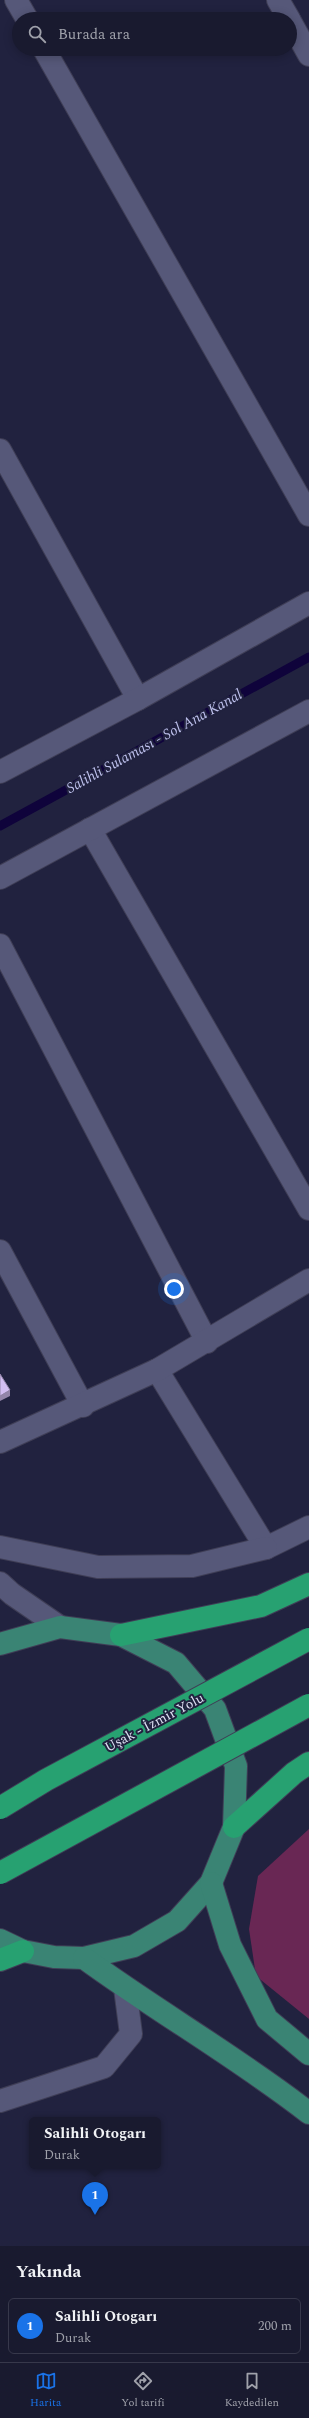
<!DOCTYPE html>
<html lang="tr">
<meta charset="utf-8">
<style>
body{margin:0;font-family:Spectral,serif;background:#26273b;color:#f1f3f6}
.you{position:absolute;left:174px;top:1289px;width:14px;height:14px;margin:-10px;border:3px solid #fff;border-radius:50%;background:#1a73e8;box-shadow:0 0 0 6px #1a73e833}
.badge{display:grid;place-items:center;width:26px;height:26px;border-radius:50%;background:#1a73e8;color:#fff;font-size:13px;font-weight:700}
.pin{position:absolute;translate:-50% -33px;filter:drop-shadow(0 1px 2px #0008)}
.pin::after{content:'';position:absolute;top:21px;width:14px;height:12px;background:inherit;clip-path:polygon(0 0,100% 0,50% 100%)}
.popup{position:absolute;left:29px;top:2117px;width:132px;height:52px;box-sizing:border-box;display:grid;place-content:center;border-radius:6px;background:#191a2f;filter:drop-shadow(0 1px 3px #0005);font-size:13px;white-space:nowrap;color:#9fa1aa}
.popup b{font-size:15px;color:#f1f3f6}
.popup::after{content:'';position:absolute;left:50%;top:100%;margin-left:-8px;border:8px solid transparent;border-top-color:#191a2f}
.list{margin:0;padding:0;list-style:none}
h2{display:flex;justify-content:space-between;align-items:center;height:52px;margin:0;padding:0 16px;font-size:17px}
h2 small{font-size:13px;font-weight:400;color:#9fa1aa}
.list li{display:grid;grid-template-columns:26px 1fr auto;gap:12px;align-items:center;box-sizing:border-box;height:56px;margin:0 8px 8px;padding:0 8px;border:1px solid #37384b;border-radius:6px}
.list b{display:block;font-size:15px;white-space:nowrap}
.list p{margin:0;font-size:13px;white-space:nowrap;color:#9fa1aa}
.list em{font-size:13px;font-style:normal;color:#9fa1aa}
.icon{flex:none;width:22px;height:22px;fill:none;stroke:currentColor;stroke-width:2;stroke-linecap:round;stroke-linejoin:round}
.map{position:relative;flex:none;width:309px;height:2246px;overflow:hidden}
.search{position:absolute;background:#191a2f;box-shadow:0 2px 10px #0003;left:12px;right:12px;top:12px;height:44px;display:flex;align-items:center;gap:10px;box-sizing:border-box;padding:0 14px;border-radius:22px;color:#9fa1aa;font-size:15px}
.sheet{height:116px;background:#191a2f}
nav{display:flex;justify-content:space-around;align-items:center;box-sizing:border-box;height:56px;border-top:1px solid #37384b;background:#191a2f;font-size:11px;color:#9fa1aa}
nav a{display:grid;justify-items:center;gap:2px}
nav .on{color:#1a73e8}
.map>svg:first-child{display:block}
.green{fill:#692754}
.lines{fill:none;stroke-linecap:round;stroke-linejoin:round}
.stream{stroke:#0f033b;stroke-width:9}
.minor-casing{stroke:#3f3e56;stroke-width:24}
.major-casing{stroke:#3f3e56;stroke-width:24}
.highway-casing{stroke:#3f3e56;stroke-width:24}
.minor{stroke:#565879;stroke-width:22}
.major{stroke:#3a8474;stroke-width:22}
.highway{stroke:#27a171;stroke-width:22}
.highway-bridge-casing{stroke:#3f3e56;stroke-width:24;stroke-linecap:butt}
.highway-bridge{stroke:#27a171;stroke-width:22}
.shaded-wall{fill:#9385a9}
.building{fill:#d2bef2;stroke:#9385a9}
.labels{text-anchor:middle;stroke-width:4;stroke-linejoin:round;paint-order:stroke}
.street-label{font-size:14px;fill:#dfe1f4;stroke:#21223f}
.water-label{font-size:15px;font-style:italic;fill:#bec1ed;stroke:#21223f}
</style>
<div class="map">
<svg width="309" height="2246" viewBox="0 0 309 2246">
<rect width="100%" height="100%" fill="#21223f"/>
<path class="green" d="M309,1829V2019L256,1976L249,1929L258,1876Z"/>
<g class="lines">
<path class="stream" d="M0,826L309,657"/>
<g class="minor-casing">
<g id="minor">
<path d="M16,0L27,19"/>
<path d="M278,0L289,19"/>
<path d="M290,21L309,55"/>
<path d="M44,49L309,515"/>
<path d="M0,450L138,699"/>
<path d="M0,772L138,699L309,603"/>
<path d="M90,829L309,1209"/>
<path d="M0,878L309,711"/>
<path d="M0,945L207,1342"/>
<path d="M0,1251L83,1406"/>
<path d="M157,1370L266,1548L309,1527"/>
<path d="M0,1442L157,1370L309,1280"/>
<path d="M0,1547L98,1567L192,1566L266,1548"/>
<path d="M0,1583L12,1594L60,1627"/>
<path d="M0,2101L104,2067L131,2034L125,1988"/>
</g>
</g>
<g class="major-casing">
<g id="major">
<path d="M0,1644L60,1627L121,1635L176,1663L215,1709L236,1766L234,1827L211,1883L177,1921L134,1946L84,1958L54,1957L23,1951L0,1940"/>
<path d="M211,1883L230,1945L267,2019L309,2054"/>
<path d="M84,1958C158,2012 237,2057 309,2113"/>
</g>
</g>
<g class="highway-casing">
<g id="highway">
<path d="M121,1635L261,1606L309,1584"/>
<path d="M234,1827L294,1773L309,1763"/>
<path d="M0,1960L23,1951"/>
</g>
</g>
<use href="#minor" class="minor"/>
<use href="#major" class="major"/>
<use href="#highway" class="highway"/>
<g class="highway-bridge-casing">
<g id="highway-bridge">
<path d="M0,1808L46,1780L309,1639"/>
<path d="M0,1873L309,1705"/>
</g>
</g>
<use href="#highway-bridge" class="highway-bridge"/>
</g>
<path class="shaded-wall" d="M10,1390V1396L0,1401V1396Z"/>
<path class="building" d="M0,1374L10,1390L0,1396Z"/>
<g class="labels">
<g class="street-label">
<text transform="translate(154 1722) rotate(-28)" y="5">Uşak - İzmir Yolu</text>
</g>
<g class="water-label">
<text transform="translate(154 741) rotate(-29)" y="5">Salihli Sulaması - Sol Ana Kanal</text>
</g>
</g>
</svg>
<div class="you"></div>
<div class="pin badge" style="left:95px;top:2215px">1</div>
<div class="popup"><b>Salihli Otogarı</b>Durak</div>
<div class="search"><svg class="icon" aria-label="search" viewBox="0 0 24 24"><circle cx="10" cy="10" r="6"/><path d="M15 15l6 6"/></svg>Burada ara</div>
</div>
<section class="sheet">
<h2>Yakında<small></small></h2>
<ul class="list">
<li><span class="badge">1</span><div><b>Salihli Otogarı</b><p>Durak</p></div><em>200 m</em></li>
</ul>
</section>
<nav>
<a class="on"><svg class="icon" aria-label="map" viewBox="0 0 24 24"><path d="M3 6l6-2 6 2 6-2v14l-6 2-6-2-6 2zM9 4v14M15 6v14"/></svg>Harita</a>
<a><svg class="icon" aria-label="directions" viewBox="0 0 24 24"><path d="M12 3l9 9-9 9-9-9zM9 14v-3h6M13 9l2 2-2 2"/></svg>Yol tarifi</a>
<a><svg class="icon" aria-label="saved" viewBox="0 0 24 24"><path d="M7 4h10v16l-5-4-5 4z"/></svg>Kaydedilen</a>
</nav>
